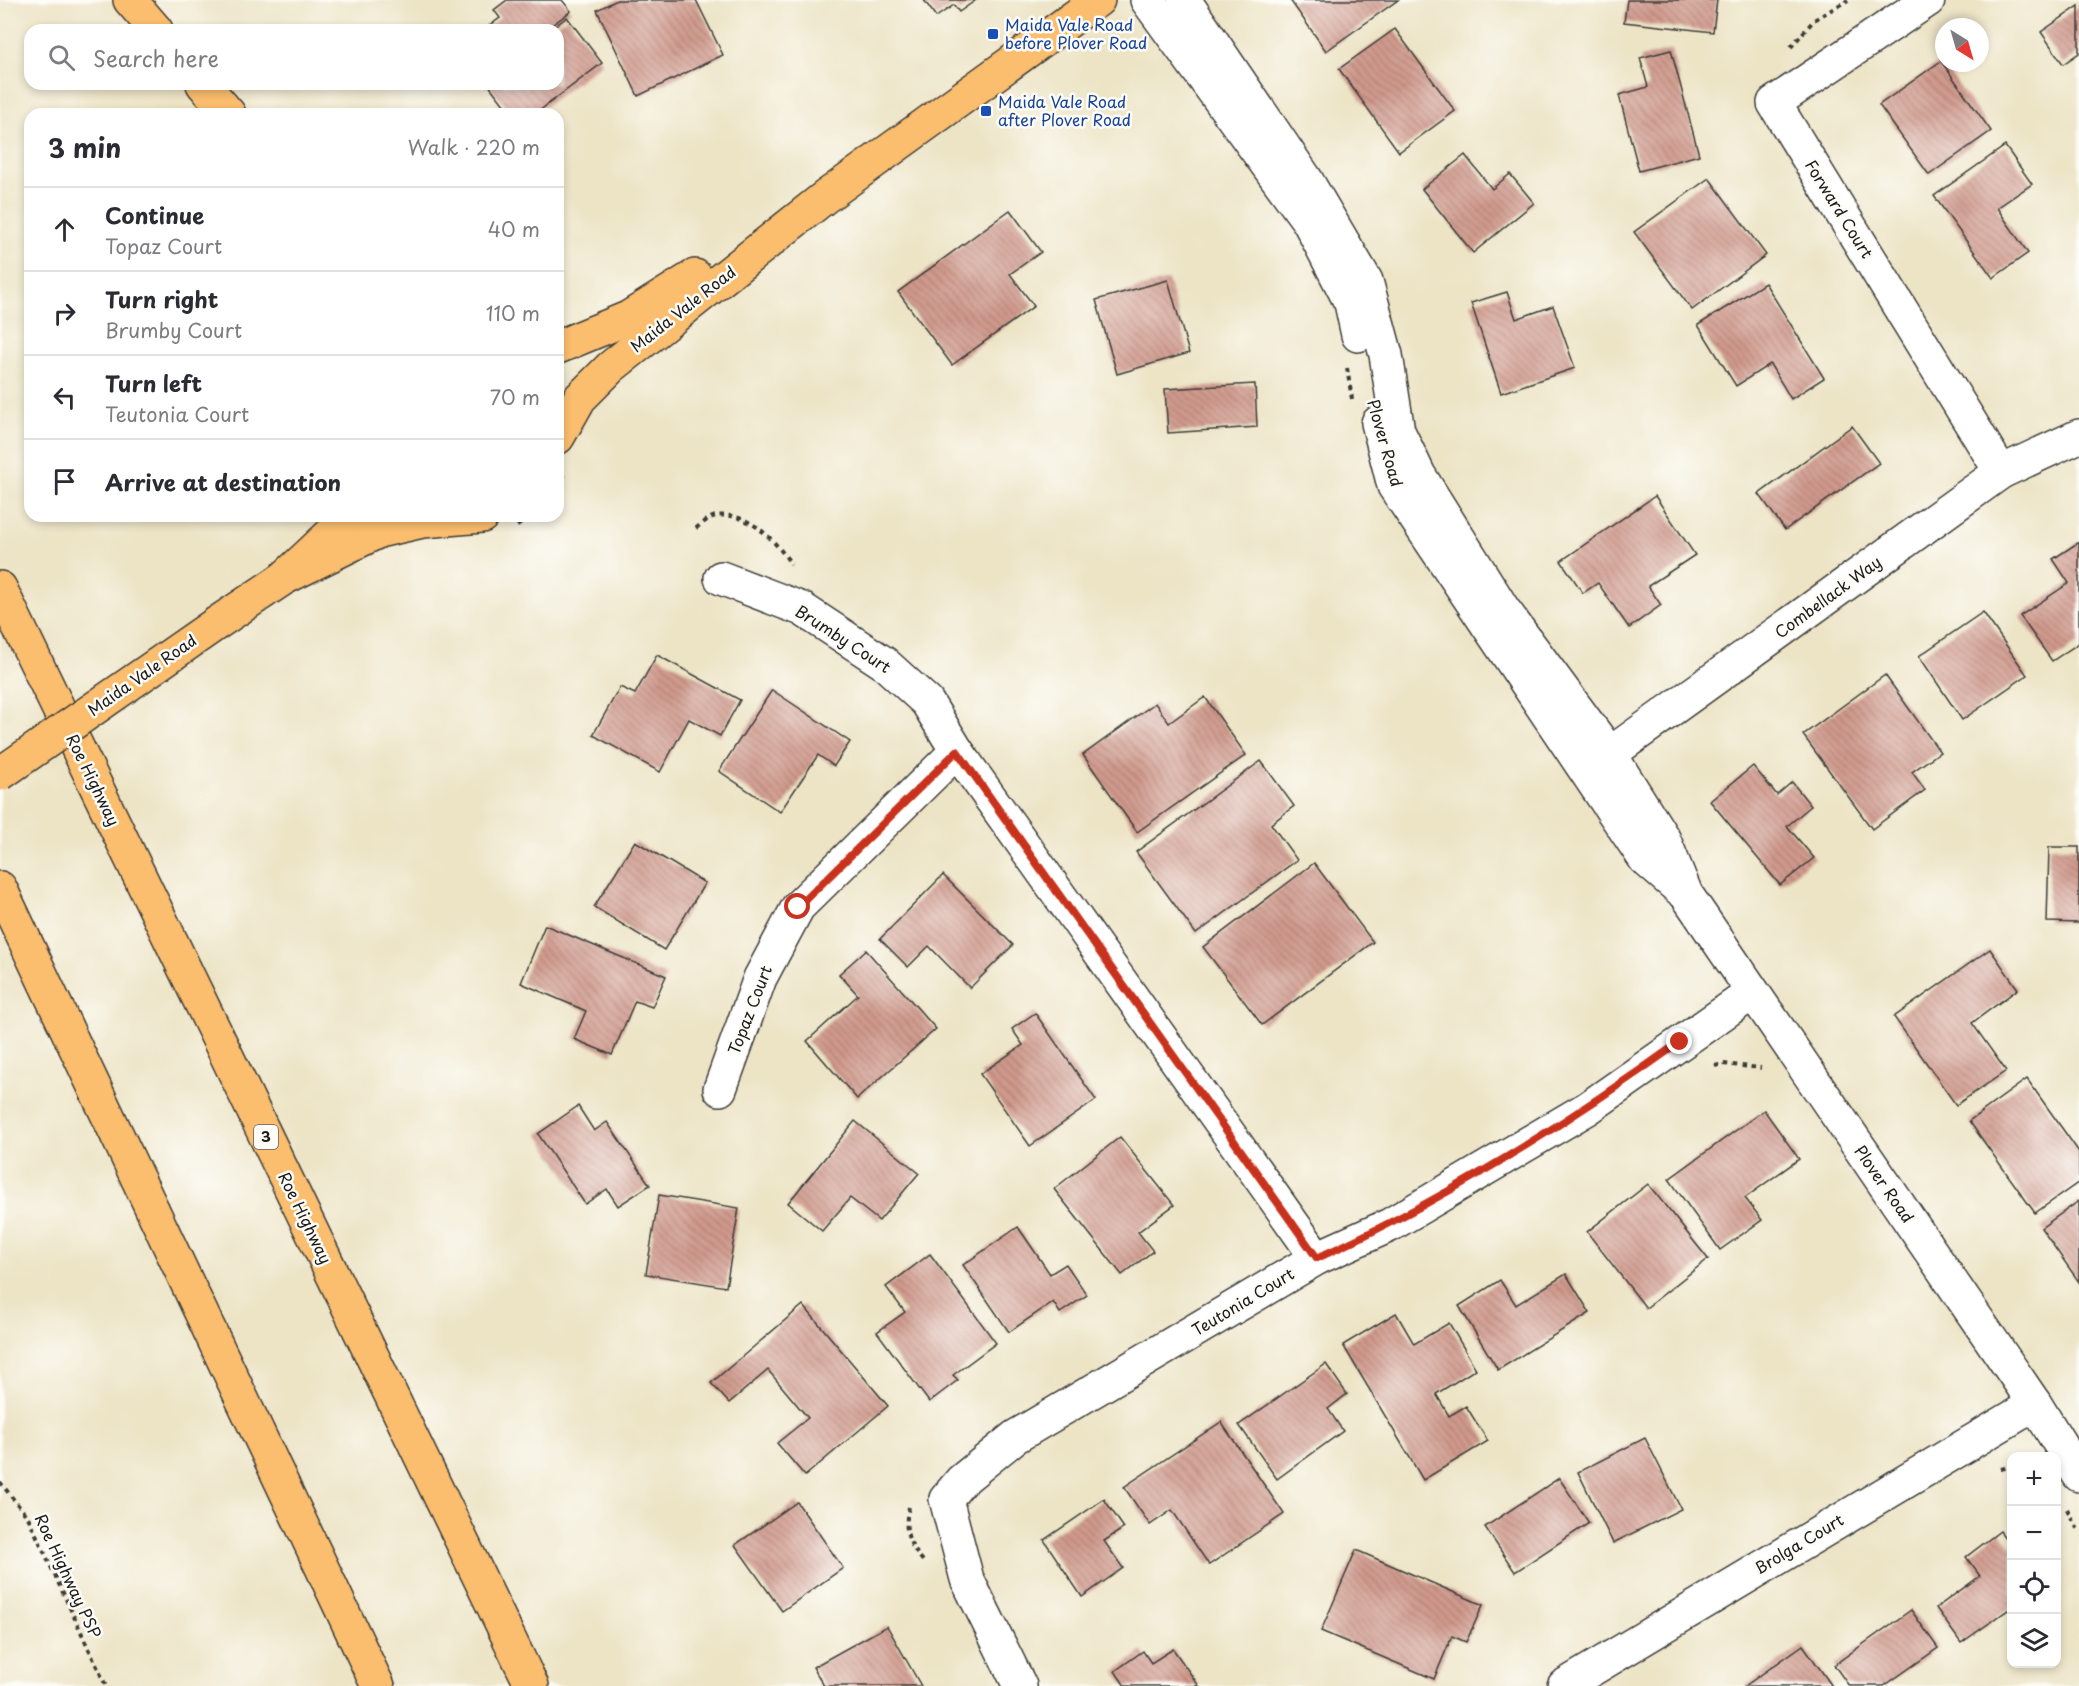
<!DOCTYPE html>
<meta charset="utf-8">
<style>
body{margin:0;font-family:"Playpen Sans",sans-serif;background:#f7f7f7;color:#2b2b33}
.controls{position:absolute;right:18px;bottom:18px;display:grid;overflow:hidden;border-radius:12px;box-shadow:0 3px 9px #0003}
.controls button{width:54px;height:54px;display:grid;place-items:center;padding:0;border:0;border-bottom:2px solid #e1e1e2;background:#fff;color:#2b2b33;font:30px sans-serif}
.compass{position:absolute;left:1935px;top:18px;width:54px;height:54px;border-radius:50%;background:#fff;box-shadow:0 3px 9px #0003;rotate:143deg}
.stop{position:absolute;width:18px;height:18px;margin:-14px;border:4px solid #c8321e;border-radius:50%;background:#fff}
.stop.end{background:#c8321e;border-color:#fff;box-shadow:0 2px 6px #0008}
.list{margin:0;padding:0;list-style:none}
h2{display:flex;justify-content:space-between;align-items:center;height:78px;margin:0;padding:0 24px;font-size:26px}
h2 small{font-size:20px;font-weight:400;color:#7c7c81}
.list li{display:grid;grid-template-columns:39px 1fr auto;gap:18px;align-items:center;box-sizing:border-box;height:84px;padding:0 24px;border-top:2px solid #e1e1e2}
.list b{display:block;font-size:22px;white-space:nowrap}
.list p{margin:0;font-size:20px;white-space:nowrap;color:#7c7c81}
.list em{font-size:20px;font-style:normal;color:#7c7c81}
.icon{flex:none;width:33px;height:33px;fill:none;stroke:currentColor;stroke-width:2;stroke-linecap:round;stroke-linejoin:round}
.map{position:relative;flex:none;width:2079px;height:1686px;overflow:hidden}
.search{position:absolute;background:#fff;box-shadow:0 3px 9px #0003;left:24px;top:24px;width:540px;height:66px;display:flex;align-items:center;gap:15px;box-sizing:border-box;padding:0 21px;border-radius:18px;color:#7c7c81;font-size:22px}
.panel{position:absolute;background:#fff;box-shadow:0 3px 9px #0003;left:24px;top:108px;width:540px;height:414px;border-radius:18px}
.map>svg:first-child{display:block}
.building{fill:url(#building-back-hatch)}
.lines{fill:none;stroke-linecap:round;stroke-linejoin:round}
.minor-casing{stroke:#3b3a36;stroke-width:36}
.major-casing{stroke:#3b3a36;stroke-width:36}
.highway-casing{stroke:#3b3a36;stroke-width:36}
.path{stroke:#3b3a36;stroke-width:4;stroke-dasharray:4.5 4.5;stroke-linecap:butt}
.minor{stroke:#fff;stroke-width:33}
.major{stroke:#fbbd6e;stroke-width:33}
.highway{stroke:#fbbd6e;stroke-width:33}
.major-bridge-casing{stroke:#3b3a36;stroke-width:36;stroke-linecap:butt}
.major-bridge{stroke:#fbbd6e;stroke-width:33}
.route{stroke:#c8321e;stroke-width:8}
.transit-dot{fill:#1a4fb4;stroke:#fdfcf7;stroke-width:2}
.labels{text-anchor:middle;stroke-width:5;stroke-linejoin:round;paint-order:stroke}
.shield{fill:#fdfcf7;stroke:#605f5e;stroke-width:1.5}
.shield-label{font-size:15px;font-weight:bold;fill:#1c1c1c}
.transit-label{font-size:16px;fill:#164399;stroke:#fdfcf7;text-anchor:start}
.street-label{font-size:16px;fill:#1c1c1c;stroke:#fdfcf7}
</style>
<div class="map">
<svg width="2079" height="1686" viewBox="0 0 2079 1686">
<defs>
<pattern id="building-back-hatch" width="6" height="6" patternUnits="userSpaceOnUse" patternTransform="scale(1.5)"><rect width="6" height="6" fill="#d19a8d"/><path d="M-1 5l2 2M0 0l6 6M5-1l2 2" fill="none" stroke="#a97d72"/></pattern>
</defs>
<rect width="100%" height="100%" fill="#fdfcf7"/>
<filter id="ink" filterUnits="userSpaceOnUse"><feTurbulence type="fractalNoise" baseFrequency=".0167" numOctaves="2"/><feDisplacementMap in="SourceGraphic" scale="12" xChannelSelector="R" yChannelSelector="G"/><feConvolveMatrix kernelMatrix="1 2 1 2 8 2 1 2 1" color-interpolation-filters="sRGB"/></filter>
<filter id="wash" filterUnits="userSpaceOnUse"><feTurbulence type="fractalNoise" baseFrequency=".008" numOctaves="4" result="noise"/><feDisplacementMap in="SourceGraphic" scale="24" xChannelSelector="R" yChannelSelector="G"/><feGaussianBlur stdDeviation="1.35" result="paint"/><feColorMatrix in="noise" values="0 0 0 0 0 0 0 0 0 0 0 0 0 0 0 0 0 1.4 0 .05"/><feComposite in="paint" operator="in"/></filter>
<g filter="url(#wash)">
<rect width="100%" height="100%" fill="#ede4c6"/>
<g id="blocks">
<g class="building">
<path d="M507,0H562L571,11L545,30H483L500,18L494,10Z"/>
<path d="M617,0H696L723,55L638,96L597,10Z"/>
<path d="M924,0H976L959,12L954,5L936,17Z"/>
<path d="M1290,0H1398L1326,51Z"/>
<path d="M1627,0H1717L1713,32L1624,22Z"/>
<path d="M2079,6V53L2063,64L2041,32Z"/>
<path d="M567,17L602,63L535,114H511L488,84H558V30H550Z"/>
<path d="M1395,29L1455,111L1399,152L1339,69Z"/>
<path d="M1671,50L1699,155L1639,171L1619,95L1648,87L1640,58Z"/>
<path d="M1941,61L1991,131L1929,175L1879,105Z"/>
<path d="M2005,146L2032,184L1997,208L2028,253L1993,278L1934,196Z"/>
<path d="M1465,155L1492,189L1510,174L1534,203L1473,253L1422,189Z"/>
<path d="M1709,178L1766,255L1692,310L1634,232Z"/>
<path d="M1010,210L1041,252L1010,274L1034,306L952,365L898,292Z"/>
<path d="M1168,280L1189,353L1117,374L1096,300Z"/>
<path d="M1765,283L1824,378L1791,399L1770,364L1736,386L1698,325Z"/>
<path d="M1507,292L1516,319L1553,306L1575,368L1501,393L1471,303Z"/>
<path d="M1255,384L1257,427L1168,433L1165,389Z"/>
<path d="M1852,426L1879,463L1785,530L1759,494Z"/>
<path d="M1655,496L1695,555L1648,586L1661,605L1629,628L1598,583L1583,593L1561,561Z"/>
<path d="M2079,542V643L2052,661L2020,616L2069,583L2053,559Z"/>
<path d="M1983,612L2027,675L1962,720L1919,656Z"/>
<path d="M657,655L740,700L720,736L689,719L660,772L593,735L620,687L635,694Z"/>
<path d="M1885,675L1940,752L1912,772L1925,790L1872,829L1803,735Z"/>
<path d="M772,690L850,742L834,766L818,755L780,812L719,771Z"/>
<path d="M1205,697L1246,755L1137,832L1083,755L1155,703L1169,723Z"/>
<path d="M1261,761L1294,806L1271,824L1297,860L1196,934L1136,852Z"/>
<path d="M1753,766L1777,795L1792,782L1811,806L1787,826L1814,858L1780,885L1710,801Z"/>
<path d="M635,841L705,883L664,950L594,907Z"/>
<path d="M2049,847H2079V923L2047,922Z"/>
<path d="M1314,863L1373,942L1262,1025L1203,947Z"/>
<path d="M943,875L1013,945L970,988L929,946L908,967L880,939Z"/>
<path d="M545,925L666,976L652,1007L635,1001L612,1055L574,1039L586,1011L521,983Z"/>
<path d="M1990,949L2018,989L1972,1023L2006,1071L1956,1105L1894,1017Z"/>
<path d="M866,950L936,1029L857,1099L807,1041L858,995L839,974Z"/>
<path d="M1035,1013L1096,1100L1030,1146L980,1074L1023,1045L1012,1029Z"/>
<path d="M2027,1079L2079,1152V1182L2035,1213L1969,1121Z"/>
<path d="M578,1106L594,1131L607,1122L650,1185L618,1206L607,1189L585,1204L538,1134Z"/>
<path d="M1764,1110L1799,1159L1745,1198L1762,1220L1720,1250L1669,1179Z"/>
<path d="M855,1121L919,1173L879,1221L850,1198L822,1231L788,1203Z"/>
<path d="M1120,1137L1174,1205L1138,1232L1153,1251L1122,1275L1054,1189Z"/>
<path d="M1648,1184L1708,1259L1646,1308L1587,1232Z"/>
<path d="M659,1195L739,1208L726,1287L646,1274Z"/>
<path d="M2079,1201V1282L2041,1228Z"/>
<path d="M1018,1227L1050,1274L1066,1264L1087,1295L1060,1313L1053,1302L1009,1332L963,1265Z"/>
<path d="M930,1254L996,1343L953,1375L958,1380L929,1402L877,1332L905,1312L886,1287Z"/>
<path d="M1566,1274L1590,1313L1498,1370L1459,1306L1500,1280L1516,1305Z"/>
<path d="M803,1305L888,1406L805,1476L777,1443L808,1418L768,1370L729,1403L711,1383Z"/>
<path d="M1396,1313L1414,1344L1449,1323L1476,1369L1436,1394L1449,1416L1466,1406L1488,1441L1423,1480L1343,1345Z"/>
<path d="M1326,1364L1347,1394L1328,1409L1343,1431L1277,1479L1239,1425Z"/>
<path d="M1221,1422L1284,1514L1209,1565L1172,1510L1150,1525L1124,1487Z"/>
<path d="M1645,1438L1681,1509L1613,1543L1578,1472Z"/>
<path d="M1559,1478L1589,1523L1515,1572L1485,1527Z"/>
<path d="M1104,1499L1124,1528L1104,1541L1123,1568L1082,1597L1044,1540Z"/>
<path d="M797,1502L843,1568L782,1611L735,1545Z"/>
<path d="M2000,1531L2012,1547V1607L1961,1643L1936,1608L1980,1576L1966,1557Z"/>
<path d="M1356,1550L1483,1605L1466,1642L1452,1636L1434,1679L1321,1631Z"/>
<path d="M1911,1610L1938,1648L1884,1686H1849L1834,1665Z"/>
<path d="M887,1626L921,1686H824L813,1667Z"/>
<path d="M1803,1645L1832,1686H1745Z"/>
<path d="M1173,1649L1199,1686H1125L1115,1671L1143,1651L1151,1663Z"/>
</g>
</g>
</g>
<g filter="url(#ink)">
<use href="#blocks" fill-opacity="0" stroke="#3b3a36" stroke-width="1.5"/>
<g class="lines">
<g class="minor-casing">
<g id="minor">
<path d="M1147,0L1309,222L1351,303L1358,335"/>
<path d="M1184,0L1305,178L1366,281L1386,355L1398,431L1419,475L1503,609L1610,754L1664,840L1686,894L2035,1404L2079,1475"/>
<path d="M1928,0L1774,103L2001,472"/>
<path d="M1378,423L1394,486L1645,859L1682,891"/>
<path d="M721,578L802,609L884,663L927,702L957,751L1317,1258"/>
<path d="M1593,766L2001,472L2079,436"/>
<path d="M720,1089L760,978L798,907L957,751"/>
<path d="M1020,1686L967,1579L946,1499L961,1481L1015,1437L1317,1258L1390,1225L1588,1108L1752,993"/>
<path d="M1564,1686L2035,1404"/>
</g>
</g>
<g class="major-casing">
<g id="major">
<path d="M558,347L628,318L695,276"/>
<path d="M558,437L580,398L611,367L825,197L1098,0"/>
<path d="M284,578L379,531L423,521L482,516"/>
<path d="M217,623L284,578L350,516"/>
</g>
</g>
<g class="highway-casing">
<g id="highway">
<path d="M130,0L156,30"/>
<path d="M203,84L229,114"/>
<path d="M0,588L532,1686"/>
<path d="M0,888L378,1686"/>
</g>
</g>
<g class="path">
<path d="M1791,47L1814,20L1848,0"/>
<path d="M1347,368L1352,399"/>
<path d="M558,487L565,471"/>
<path d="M517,526L531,516"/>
<path d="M696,528C702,524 709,517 716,516C748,511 774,539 791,564"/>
<path d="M1715,1066L1723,1064L1761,1068"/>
<path d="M2001,1469L2012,1466"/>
<path d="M0,1482L29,1519L106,1686"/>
<path d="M909,1507C903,1530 908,1544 924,1562"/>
<path d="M2067,1509L2079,1532"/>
</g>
<use href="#minor" class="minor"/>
<use href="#major" class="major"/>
<use href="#highway" class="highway"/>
<g class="major-bridge-casing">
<path id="major-bridge" d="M0,774L217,623"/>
</g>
<use href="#major-bridge" class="major-bridge"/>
</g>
</g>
<g class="lines" filter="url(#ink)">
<path class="route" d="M798,907L957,751L1317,1258C1445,1200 1566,1124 1680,1042"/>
</g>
<g class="transit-dot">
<rect x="987" y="28" width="12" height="12" rx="3"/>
<rect x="980" y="105" width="12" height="12" rx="3"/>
</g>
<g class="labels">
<rect class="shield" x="254" y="1125" width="24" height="24" rx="4.5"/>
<g class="shield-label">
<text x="266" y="1142">3</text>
</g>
<g class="transit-label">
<text x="1005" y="31">Maida Vale Road<tspan x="1005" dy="18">before Plover Road</tspan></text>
<text x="998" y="108">Maida Vale Road<tspan x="998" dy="18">after Plover Road</tspan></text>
</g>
<g class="street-label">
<text transform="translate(1839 209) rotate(58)" y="6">Forward Court</text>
<text transform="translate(683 309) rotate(-38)" y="6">Maida Vale Road</text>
<text transform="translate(1385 443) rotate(74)" y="6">Plover Road</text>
<text transform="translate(1828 597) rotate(-36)" y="6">Combellack Way</text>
<text transform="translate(843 639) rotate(33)" y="6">Brumby Court</text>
<text transform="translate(142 675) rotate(-35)" y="6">Maida Vale Road</text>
<text transform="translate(93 780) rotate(64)" y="6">Roe Highway</text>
<text transform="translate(750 1010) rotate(-69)" y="6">Topaz Court</text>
<text transform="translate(1884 1184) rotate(55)" y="6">Plover Road</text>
<text transform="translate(305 1218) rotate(64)" y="6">Roe Highway</text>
<text transform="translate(1243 1302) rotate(-31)" y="6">Teutonia Court</text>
<text transform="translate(1799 1544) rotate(-31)" y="6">Brolga Court</text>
<text transform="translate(68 1576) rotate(65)" y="6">Roe Highway PSP</text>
</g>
</g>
</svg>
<div class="controls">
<button>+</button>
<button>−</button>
<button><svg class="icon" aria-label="locate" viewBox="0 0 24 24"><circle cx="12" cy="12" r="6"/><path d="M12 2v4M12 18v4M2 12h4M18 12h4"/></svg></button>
<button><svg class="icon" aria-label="layers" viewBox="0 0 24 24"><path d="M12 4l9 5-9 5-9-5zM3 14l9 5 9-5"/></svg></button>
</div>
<svg class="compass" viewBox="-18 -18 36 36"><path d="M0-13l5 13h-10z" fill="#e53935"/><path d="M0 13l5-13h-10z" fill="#7c7c81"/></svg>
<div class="stop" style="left:798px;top:907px"></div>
<div class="stop end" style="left:1680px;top:1042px"></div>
<div class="search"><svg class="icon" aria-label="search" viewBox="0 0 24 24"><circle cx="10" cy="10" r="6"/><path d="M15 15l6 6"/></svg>Search here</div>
<section class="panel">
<h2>3 min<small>Walk · 220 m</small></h2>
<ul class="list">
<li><svg class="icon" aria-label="ahead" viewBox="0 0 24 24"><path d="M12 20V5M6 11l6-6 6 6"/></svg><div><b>Continue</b><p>Topaz Court</p></div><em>40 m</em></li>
<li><svg class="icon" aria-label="right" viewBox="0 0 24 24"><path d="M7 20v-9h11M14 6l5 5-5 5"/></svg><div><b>Turn right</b><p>Brumby Court</p></div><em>110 m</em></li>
<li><svg class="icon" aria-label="left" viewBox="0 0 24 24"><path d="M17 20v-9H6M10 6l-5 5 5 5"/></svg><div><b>Turn left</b><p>Teutonia Court</p></div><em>70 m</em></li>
<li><svg class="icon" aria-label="arrive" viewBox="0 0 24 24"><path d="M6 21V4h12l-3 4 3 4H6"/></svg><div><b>Arrive at destination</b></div></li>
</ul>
</section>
</div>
